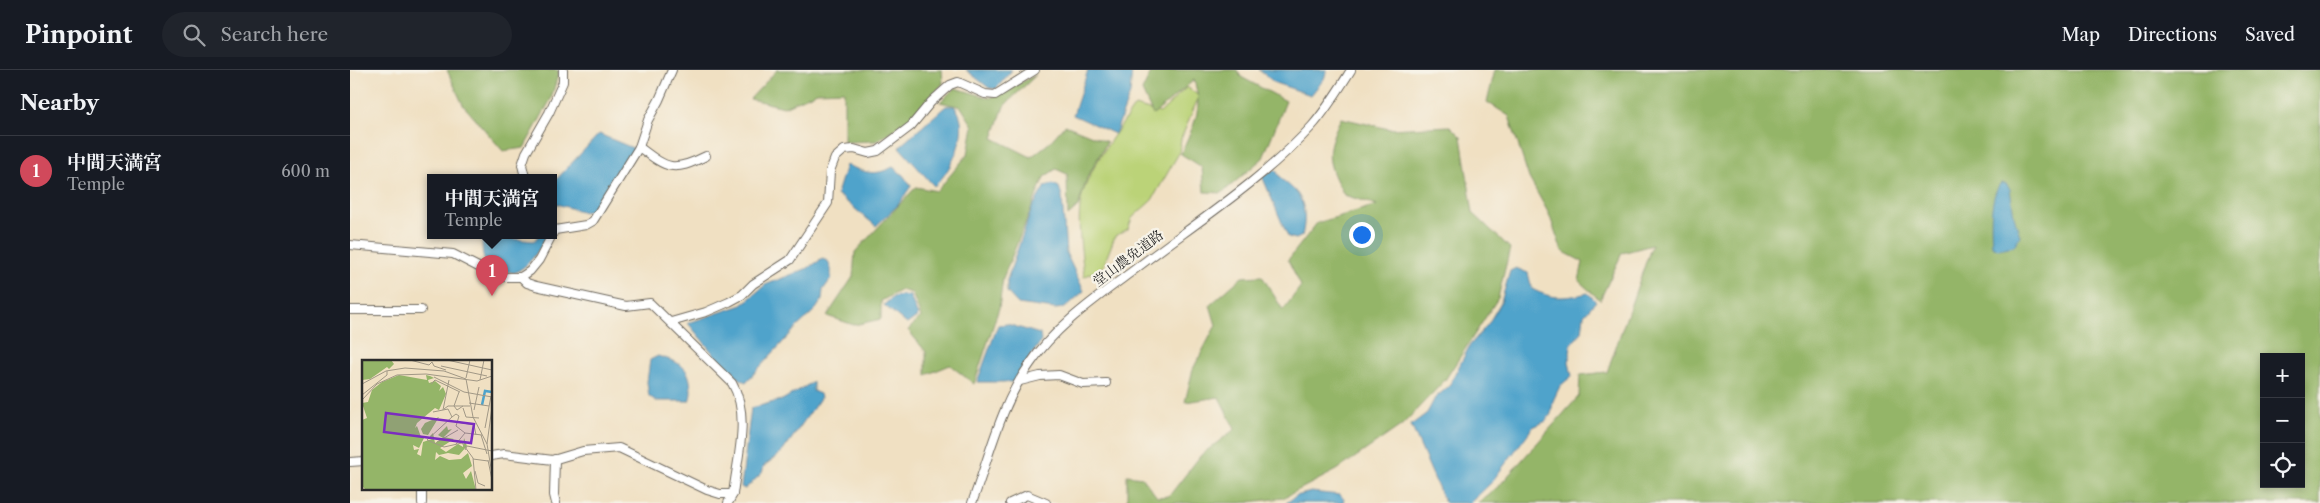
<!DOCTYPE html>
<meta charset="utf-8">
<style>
body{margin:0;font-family:"Libre Caslon Text","Noto Serif JP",serif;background:#20242c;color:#f1f3f6}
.controls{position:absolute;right:15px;bottom:15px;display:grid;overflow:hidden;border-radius:0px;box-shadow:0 2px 8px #0003}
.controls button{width:45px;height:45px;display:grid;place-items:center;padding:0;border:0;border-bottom:1px solid #363941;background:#171b24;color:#f1f3f6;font:25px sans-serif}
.you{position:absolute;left:1011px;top:164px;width:18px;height:18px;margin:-12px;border:4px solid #fff;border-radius:50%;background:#1a73e8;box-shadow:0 0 0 8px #1a73e833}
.badge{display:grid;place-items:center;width:32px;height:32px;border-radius:50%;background:#d1495b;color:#fff;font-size:16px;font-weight:700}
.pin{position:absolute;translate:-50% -41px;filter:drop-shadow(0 1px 2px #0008)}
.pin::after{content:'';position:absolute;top:26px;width:18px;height:15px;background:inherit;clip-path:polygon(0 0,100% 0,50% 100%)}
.popup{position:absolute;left:77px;top:104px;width:130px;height:65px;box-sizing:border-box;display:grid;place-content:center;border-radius:0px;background:#171b24;filter:drop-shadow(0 1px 4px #0005);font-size:16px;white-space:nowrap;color:#9ea1a6}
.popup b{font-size:19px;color:#f1f3f6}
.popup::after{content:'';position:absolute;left:50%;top:100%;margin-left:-10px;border:10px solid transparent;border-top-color:#171b24}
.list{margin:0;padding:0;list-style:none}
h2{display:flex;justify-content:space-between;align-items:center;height:65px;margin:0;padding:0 20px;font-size:21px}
h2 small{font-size:16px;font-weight:400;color:#9ea1a6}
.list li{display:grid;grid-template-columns:32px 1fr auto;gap:15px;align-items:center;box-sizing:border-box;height:70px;padding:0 20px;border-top:1px solid #363941}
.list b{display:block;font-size:19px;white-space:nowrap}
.list p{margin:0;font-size:16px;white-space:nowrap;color:#9ea1a6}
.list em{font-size:16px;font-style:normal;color:#9ea1a6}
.icon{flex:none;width:28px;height:28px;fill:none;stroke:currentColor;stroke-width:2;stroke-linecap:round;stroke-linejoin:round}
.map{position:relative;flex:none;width:1970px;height:433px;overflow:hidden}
header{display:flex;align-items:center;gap:30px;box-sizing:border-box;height:70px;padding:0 25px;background:#171b24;border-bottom:1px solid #363941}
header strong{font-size:24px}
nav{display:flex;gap:28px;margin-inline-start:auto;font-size:18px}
.search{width:350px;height:45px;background:#20242c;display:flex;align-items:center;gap:12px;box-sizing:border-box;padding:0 18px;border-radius:28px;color:#9ea1a6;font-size:19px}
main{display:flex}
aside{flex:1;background:#171b24}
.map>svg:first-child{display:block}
.green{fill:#bbd378;stroke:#737f52}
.forest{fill:#94b568;stroke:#60704a;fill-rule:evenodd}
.water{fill:#4fa3cb;stroke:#3d677b}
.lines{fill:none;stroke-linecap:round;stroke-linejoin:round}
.street-casing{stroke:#706a60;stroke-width:10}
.street{stroke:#fff;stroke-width:8}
.labels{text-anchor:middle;stroke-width:4.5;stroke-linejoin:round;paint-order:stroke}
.street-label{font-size:14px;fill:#2b2b2b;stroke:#f7f3e8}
.inset-river{fill:none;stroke:#4fa3cb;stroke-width:2.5}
.inset-road{fill:none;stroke:#a19886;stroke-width:1}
.view{fill:#7b2cbf;fill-opacity:0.15;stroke:#7b2cbf;stroke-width:2.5}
.inset-edge{fill:none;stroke:#2b2b2b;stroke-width:2.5}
</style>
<header>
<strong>Pinpoint</strong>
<div class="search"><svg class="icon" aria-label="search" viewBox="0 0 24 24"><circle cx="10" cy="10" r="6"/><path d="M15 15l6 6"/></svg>Search here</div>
<nav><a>Map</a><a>Directions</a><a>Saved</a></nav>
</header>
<main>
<aside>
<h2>Nearby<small></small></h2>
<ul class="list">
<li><span class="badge">1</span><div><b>中間天満宮</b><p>Temple</p></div><em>600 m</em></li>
</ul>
</aside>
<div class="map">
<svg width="1970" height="433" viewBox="0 0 1970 433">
<rect width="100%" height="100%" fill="#f7f3e8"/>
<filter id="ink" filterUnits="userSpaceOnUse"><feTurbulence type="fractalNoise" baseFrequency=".02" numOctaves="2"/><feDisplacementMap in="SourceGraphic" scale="10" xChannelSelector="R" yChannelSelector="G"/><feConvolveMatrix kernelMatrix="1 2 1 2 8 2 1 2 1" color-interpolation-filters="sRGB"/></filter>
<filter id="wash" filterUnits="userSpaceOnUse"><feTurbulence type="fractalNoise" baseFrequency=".0096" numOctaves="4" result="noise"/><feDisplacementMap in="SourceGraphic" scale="20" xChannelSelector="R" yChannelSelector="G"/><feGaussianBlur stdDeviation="1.12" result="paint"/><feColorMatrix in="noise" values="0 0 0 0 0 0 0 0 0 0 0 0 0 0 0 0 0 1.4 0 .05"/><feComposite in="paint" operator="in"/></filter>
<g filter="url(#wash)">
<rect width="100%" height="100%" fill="#f0e0c2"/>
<path class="green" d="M837,17L849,26L831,69L829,83L802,130L782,148L778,159L765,166L753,197L734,207C732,181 725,148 733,122C744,91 766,63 785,36L810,43Z"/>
<g class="forest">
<path d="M97,0H206L209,1L201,29L174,78L153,81L113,35Z"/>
<path d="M427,0H592L593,14L557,51L526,71L494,72V21L467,22L434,37L400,29Z"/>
<path d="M802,0H887L891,7L936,31L913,88L872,123L854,122L852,97L831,84C843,54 854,43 844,10L803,45L792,21Z"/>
<path d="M1145,0H1970V433H1128L1149,416L1229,326L1230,305L1257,302L1302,175L1272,183L1250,230L1229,211L1233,192L1212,181L1199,144L1179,108L1159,46L1137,32ZM1914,287H1951V414H1914Z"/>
<path d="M686,5L654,36L643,68L681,87L699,73L715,55L757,72L737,108L728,137L718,146L717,104L706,99L694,107L653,208L649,238L624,314L600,295L576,305V282L558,260L571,247L562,223L551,220L531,231V249L504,255L477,246L503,207L505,182L566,117L587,121L618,84L623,56L611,37L590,32L605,18L640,28Z"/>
<path d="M991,48L1039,59L1100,56L1111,67L1123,143L1160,178L1148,228L1095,310L1052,355L987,400L933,428L891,433H777V405L792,407L807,427L819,426L851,385L885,359L869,327L835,332L843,299L866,255L860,235L892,207L912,206L933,240L951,216L938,190L967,153L1027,135L994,125C976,92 974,82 991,48Z"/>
</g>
<g class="water">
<path d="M616,0H662L646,19L639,18Z"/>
<path d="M738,0H782L780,24L765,64L723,45Z"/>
<path d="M909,0H977L974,9L961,25L925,13Z"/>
<path d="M596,36H604C623,55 602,102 584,116L549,77Z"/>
<path d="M249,64L285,79L247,139L234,142L203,133V113Z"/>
<path d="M496,95C516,102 523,107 543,97L553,105L561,116L548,135L526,156L487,124Z"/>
<path d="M923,100H926C930,110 935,111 942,118C956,130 956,149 952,166L946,169L938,167L912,106Z"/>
<path d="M1651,113L1656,114L1660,119L1664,146L1670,166L1664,176L1648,179L1642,176C1641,158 1639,126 1651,113Z"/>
<path d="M703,114L709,117L712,126L716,183L734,221L715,238L705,239L668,234L657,222V210L682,138L695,116Z"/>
<path d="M189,165H198C188,181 181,195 164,203C138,195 132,199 132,169H164L184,171Z"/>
<path d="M472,189L478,191L481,199V209L473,220L472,230L466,239L446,258L396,312L380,304L338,253L392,235L415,215L458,198Z"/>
<path d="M1166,198L1178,203L1182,219C1203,230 1216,228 1238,223L1246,231L1234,245L1232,262L1221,274L1219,292L1222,306L1210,316L1203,331L1201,344L1196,351L1183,357L1141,413L1120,433H1095L1061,355L1077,343L1085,328L1099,316L1120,275L1138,254L1151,232L1160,201Z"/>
<path d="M552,225L560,226L568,246L557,254L534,235L543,227Z"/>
<path d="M657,254L690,264L691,271L664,312H627L648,255Z"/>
<path d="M308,286C323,291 337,293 340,311C341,319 342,324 339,331H306L299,326L297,312L300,290Z"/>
<path d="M463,312V321L470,324L471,327L433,381L414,396L412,403L395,419L391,417L401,338L432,330Z"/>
<path d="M961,422L990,425L994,429L993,433H936L946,426Z"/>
</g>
</g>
<g filter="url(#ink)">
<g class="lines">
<g class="street-casing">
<g id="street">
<path d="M289,77C317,98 322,103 356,86"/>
<path d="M175,107L172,95L176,83L199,43L213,12V0"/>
<path d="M203,163L205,160L236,155L243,151L289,77L298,50L309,30L322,0"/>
<path d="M0,175L103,184L140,203L154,207H171L180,201L189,190L202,165"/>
<path d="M171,207L177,213L186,216L276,236L300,233L382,313C401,345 387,389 383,424L378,433"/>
<path d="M0,240H71"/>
<path d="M321,252L356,242L379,232L392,225L403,214L440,190L478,133L480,101L485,88L494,80L504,79L518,83L528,81L561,56L581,32L600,15L608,12L635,24L645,25L685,0"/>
<path d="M670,311L690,306L709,305L733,314L756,313"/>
<path d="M141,386L154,384L203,390L233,381L269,378L357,420L370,424H383"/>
<path d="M205,389L204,425L206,433"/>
<path d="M0,392L14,391"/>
<path d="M72,433V419"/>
<path d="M622,433C640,385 650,336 680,294C706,256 744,230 780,203C841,156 911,112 962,56C977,39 989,19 1001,0"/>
<path d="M660,433L677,425L696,433"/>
</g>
</g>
<use href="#street" class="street"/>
</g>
</g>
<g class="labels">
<g class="street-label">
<text transform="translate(778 188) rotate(-37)" y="5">堂山農免道路</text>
</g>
</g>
<g transform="translate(12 290)">
<rect width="130" height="130" fill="#f0e0c2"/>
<path d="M0,0H29L32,4L27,9L25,7L8,19L0,20ZM37,15L65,20L64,15L68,16L72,18L66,20L67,23L73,21L79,26L77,31L81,27L84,34L77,50L73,48L55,63L53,68L55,66L59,77L62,78L57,88L51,85L52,90L57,89L55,94L59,96L61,82L70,79L68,76L71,73L73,83L81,78L76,75L85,66L86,70L90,69L82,77L92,79L78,88L84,92L96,84L101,87L102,78L105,86L97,95L86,93L77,95L74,92L73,100L78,96L87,100L99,99L106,93L110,106L101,113L104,119L109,111L114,130H4L1,127L0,130V60L5,58L0,43L6,42L10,30L20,22ZM77,57L66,75L61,74L59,69L63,63Z" fill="#94b568"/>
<path class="inset-river" d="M120,45L123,31L130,32"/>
<path class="inset-road" d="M48,0L67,5L70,2L72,6L84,10M85,0L130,10M79,6L125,16M72,17L102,32L130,37M104,18L108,0M104,19L111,57L125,84M118,20L122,0M0,24L24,11L43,8L82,11L104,19M69,24L73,20L98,32M97,32L92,46L95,50L101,46M0,35L25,15V11M0,40L15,24L35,15L64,14L115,21L130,16M107,43L127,46M130,47L125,84L130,114M101,48L104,57L117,58M82,49L86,46H108M81,50L87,20M112,50L117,27M71,52L86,49L90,57L65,80L82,87L100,83L111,98L114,130M90,57L94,54L97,56L94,66L103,73M95,62L112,65L114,75M123,68L129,36M119,75L125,94M75,82L96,70M94,84L103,73L120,75M103,90L105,86L130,91M111,99L126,101M126,100L130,120M113,111L116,123L123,126"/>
<path class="view" d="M24,53L112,64L109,83L22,72Z"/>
<rect width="130" height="130" class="inset-edge"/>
</g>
</svg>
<div class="controls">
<button>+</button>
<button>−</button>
<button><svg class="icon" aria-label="locate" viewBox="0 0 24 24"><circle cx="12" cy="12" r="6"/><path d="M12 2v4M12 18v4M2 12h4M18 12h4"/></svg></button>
</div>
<div class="you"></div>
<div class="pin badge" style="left:142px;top:226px">1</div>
<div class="popup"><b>中間天満宮</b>Temple</div>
</div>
</main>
